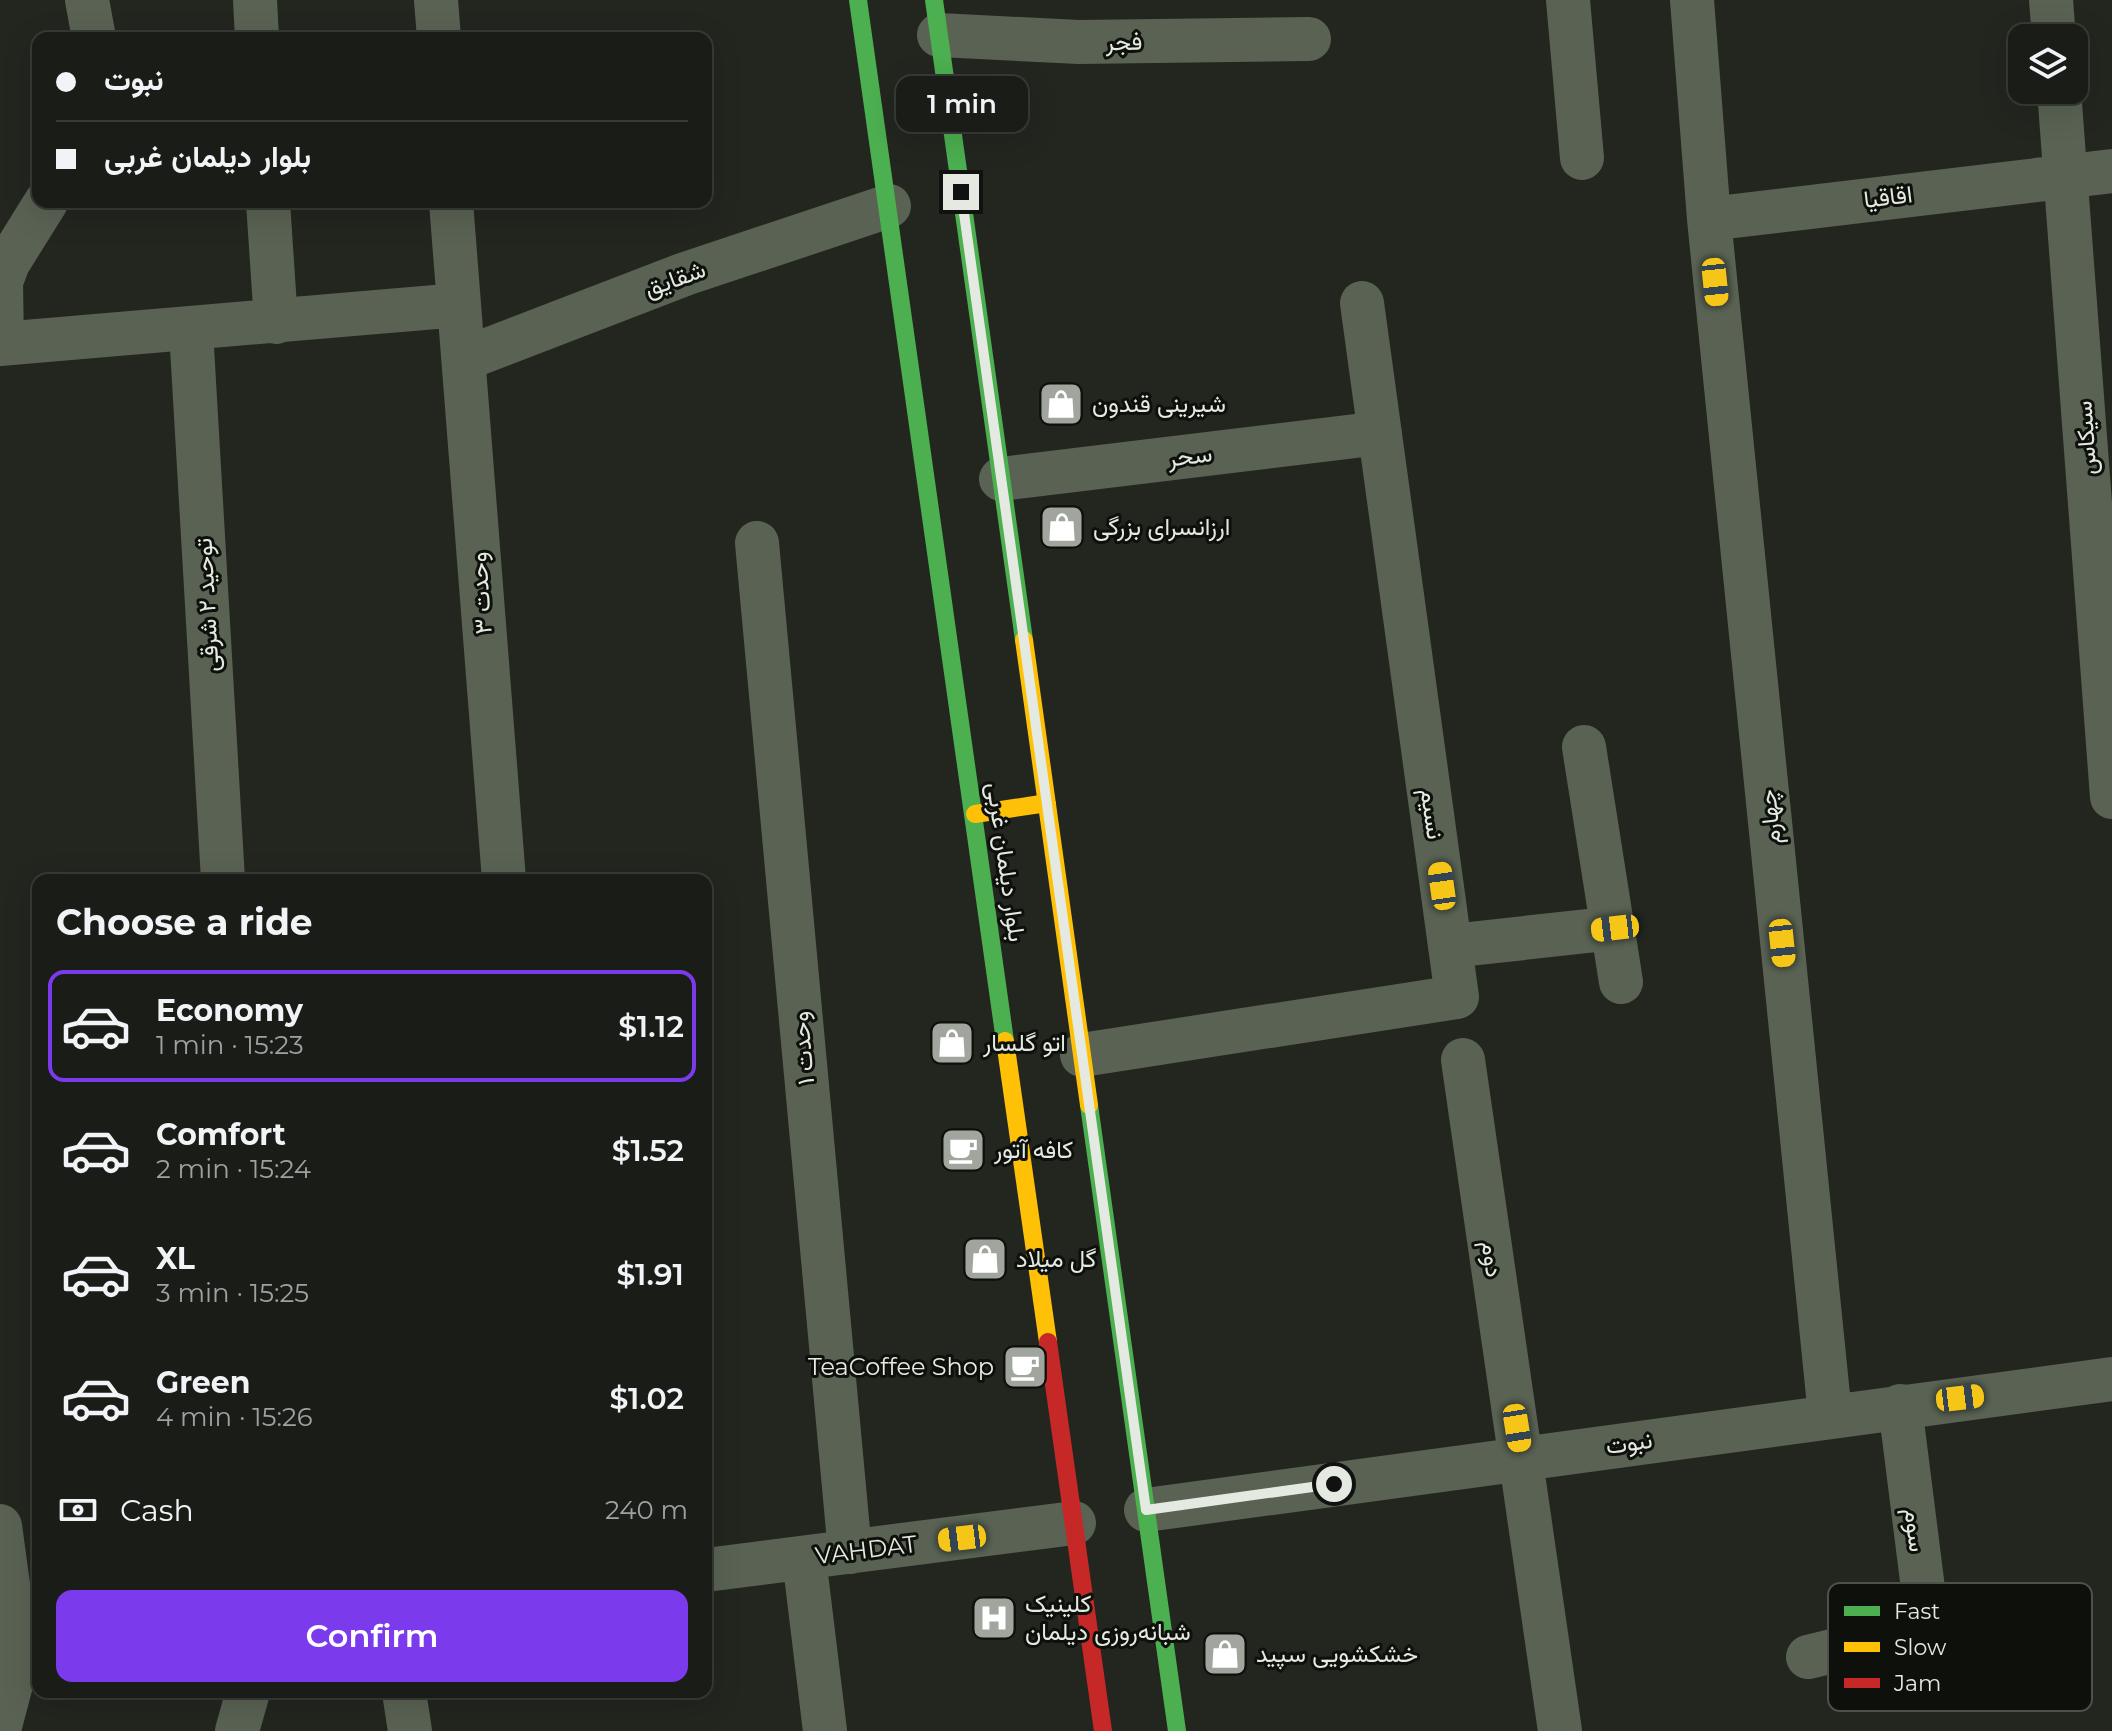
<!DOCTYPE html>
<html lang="en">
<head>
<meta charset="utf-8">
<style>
  :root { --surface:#1a1c17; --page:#232520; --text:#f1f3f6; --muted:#9fa1a1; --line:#383a36; --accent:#7c3aed }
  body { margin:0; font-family:Montserrat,Vazirmatn,sans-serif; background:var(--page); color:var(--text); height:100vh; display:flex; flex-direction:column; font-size:30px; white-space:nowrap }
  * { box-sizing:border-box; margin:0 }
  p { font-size:26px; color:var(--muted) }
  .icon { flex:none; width:44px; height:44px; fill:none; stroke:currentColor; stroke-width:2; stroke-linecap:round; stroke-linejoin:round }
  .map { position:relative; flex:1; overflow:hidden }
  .details { position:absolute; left:32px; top:874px; width:680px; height:824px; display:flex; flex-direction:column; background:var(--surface); border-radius:16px; box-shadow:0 8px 32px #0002,0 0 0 2px var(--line) }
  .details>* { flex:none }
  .hud { position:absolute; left:32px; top:32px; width:680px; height:176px; border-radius:16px; box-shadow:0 8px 32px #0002,0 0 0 2px var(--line); display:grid; align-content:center; height:176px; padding:0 24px; background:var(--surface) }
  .buttons { position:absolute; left:2008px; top:24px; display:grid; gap:16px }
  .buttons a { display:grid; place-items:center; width:80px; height:80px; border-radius:16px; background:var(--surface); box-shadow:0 8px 32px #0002,0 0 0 2px var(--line); font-size:40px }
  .end { position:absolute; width:36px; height:36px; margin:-18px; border:10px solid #e4e9e1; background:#111; box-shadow:0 0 0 4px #111 }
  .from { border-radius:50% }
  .bubble { position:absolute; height:56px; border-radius:16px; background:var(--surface); box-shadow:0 8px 32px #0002,0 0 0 2px var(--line); font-size:26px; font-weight:600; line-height:56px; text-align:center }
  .car { position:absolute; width:24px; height:48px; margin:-24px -12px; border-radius:10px; box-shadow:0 0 6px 2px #0007; background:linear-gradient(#f5c518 24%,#345 0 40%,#f5c518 0 76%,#345 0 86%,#f5c518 0) }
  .hud b { display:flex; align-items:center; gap:28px; height:76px; font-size:30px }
  .hud b+b { border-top:2px solid var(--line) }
  .hud i { width:20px; height:20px; background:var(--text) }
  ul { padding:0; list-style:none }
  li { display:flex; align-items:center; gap:24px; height:112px; margin:0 16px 12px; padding:0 8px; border:4px solid transparent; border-radius:16px }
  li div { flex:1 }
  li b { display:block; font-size:30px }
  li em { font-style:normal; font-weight:600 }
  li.active { border-color:var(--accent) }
  li>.icon { width:72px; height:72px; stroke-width:1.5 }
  h2 { padding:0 24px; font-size:36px; line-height:96px }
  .pay { display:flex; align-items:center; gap:20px; height:88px; padding:0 24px; font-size:30px }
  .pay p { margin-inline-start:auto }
  .cta { display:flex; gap:16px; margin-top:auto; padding:16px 24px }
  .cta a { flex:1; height:92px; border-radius:16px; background:var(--accent); color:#fff; font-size:32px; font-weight:600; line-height:92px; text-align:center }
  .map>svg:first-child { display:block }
</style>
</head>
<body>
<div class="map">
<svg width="2112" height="1731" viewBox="0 0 2112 1731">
  <rect width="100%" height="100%" fill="#22261f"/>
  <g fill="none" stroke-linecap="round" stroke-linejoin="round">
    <path stroke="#596253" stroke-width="44" d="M87,0L94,38
      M255,0L257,38
      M436,0L439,38
      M1568,0L1582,158
      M1692,0L1709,219L1830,1415
      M2051,0L2054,38
      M939,35L1079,42L1309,39
      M2059,90L2112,797
      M268,202L276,322
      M451,202L504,880
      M1709,219L2112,171
      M191,330L223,880
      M0,344L459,305
      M2,344L1,282L8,263L46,202
      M464,359L685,274L889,206
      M1001,479L1380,433
      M757,543L850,1552
      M1584,747L1621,982
      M1451,946L1615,928
      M1082,1055L1457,997L1362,303
      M1463,1060L1560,1731
      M1146,1510L2112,1379
      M0,1526L18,1658L0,1726
      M804,1558L825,1731
      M706,1570L1074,1523
      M1808,1657L1928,1628L1900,1406
      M404,1692L410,1731
      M237,1731L248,1692"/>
    <path stroke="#4caf50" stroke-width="18" d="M858,0L1005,1041
      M934,0L1024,640
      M1089,1105L1177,1731"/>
    <path stroke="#ffc107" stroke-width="18" d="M1024,640L1089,1105
      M975,814L1047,803
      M1005,1041L1048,1342"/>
    <path stroke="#c62828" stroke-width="18" d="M1048,1342L1103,1731"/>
  </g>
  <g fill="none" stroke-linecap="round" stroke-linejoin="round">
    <path stroke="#e4e9e1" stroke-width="10" d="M961,192L1146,1510L1334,1484"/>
  </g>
  <defs>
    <g id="shop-square" transform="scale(2.3)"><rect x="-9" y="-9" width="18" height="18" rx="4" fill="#a0a59d" stroke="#0d100b"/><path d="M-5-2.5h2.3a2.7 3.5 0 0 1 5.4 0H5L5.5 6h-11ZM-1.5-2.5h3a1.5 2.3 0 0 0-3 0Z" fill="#fff"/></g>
    <g id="cafe-square" transform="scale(2.3)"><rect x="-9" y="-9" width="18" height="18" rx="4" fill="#a0a59d" stroke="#0d100b"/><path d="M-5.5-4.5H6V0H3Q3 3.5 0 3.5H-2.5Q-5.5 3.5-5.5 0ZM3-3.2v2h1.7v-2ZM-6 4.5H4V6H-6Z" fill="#fff"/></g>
    <g id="hospital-square" transform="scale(2.3)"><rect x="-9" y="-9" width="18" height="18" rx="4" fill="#a0a59d" stroke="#0d100b"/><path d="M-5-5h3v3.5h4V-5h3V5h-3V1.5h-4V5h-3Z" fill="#fff"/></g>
  </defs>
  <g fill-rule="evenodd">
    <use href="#shop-square" x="1061" y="404"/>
    <use href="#shop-square" x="1062" y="527"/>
    <use href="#shop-square" x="952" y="1043"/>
    <use href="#cafe-square" x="963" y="1150"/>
    <use href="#shop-square" x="985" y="1259"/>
    <use href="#cafe-square" x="1025" y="1367"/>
    <use href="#hospital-square" x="994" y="1618"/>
    <use href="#shop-square" x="1225" y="1654"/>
  </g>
  <g text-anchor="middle" stroke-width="6" stroke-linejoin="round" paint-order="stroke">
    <g font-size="24" fill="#e4e9e1" stroke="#0d100b">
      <text transform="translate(1124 42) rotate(-1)" y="8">فجر</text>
      <text transform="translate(1888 197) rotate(-7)" y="8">اقاقیا</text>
      <text transform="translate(675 279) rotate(-20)" y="8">شقایق</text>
      <text transform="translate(2086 438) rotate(-94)" y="8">سیکاس</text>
      <text transform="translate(1190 456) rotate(-7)" y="8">سحر</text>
      <text transform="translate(481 593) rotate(-94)" y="8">وحدت ۳</text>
      <text transform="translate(207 605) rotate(-93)" y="8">توحید ۲ شرقی</text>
      <text transform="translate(1432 814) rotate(82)" y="8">نسیم</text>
      <text transform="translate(1770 817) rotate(-96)" y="8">چهارم</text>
      <text transform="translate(1006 862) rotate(82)" y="8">بلوار دیلمان غربی</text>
      <text transform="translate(803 1048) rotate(-95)" y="8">وحدت ۱</text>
      <text transform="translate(1492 1259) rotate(82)" y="8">دوم</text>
      <text transform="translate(1629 1443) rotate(-8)" y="8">نبوت</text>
      <text transform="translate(1915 1530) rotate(83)" y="8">سوم</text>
      <text transform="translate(866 1550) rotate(-7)" y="8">VAHDAT</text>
    </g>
    <g font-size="24" fill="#e4e9e1" stroke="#0d100b" text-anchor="start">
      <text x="1092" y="412">شیرینی قندون</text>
      <text x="1093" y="535">ارزانسرای بزرگی</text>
      <text x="983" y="1051">اتو گلسار</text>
      <text x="994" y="1158">کافه آتور</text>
      <text x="1016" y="1267">گل میلاد</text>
      <text x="994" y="1375" text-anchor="end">TeaCoffee Shop</text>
      <text x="1025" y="1612">کلینیک<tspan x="1025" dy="28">شبانه‌روزی دیلمان</tspan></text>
      <text x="1256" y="1662">خشکشویی سپید</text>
    </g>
  </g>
  <rect x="1828" y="1583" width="264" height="128" rx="12" fill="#0d100b" stroke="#4e514b" stroke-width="2"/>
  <rect x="1844" y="1606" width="36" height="10" fill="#4caf50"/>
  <rect x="1844" y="1642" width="36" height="10" fill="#ffc107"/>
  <rect x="1844" y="1678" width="36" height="10" fill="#c62828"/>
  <g font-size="22" fill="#e4e9e1">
    <text x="1894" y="1619">Fast</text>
    <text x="1894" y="1655">Slow</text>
    <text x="1894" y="1691">Jam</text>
  </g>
</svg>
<div class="buttons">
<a><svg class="icon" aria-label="layers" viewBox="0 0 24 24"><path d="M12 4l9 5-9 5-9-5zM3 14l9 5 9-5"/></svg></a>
</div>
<i class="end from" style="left:1334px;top:1484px"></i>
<i class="end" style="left:961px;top:192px"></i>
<div class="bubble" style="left:896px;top:76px;width:132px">1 min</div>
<i class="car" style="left:1715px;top:282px;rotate:174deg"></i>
<i class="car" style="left:1442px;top:886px;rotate:352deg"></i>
<i class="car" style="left:1615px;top:928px;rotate:263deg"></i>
<i class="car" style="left:1782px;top:943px;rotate:174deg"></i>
<i class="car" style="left:1960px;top:1398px;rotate:83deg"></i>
<i class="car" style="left:1517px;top:1428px;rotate:171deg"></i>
<i class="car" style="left:962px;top:1538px;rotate:263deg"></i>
<div class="hud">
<b><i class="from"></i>نبوت</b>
<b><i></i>بلوار دیلمان غربی</b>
</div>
<section class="details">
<h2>Choose a ride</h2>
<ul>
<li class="active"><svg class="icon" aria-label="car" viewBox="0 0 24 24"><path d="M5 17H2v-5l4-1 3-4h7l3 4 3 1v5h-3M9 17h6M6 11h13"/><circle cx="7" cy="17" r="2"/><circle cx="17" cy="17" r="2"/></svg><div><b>Economy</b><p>1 min · 15:23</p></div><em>$1.12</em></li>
<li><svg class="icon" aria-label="car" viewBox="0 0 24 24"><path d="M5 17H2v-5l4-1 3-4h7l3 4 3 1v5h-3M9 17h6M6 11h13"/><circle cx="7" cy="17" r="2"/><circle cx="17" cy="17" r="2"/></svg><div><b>Comfort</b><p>2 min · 15:24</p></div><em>$1.52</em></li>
<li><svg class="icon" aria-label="car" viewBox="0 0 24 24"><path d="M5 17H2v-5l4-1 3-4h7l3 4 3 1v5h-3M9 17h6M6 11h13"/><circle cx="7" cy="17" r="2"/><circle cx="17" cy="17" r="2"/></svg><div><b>XL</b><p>3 min · 15:25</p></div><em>$1.91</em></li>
<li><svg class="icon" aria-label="car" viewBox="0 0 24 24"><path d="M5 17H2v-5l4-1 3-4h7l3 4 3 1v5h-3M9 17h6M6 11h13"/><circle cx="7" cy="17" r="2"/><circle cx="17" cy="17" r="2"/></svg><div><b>Green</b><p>4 min · 15:26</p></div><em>$1.02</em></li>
</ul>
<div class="pay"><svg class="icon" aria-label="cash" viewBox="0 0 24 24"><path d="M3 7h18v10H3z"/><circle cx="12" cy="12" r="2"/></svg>Cash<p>240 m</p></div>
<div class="cta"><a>Confirm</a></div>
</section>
</div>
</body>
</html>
